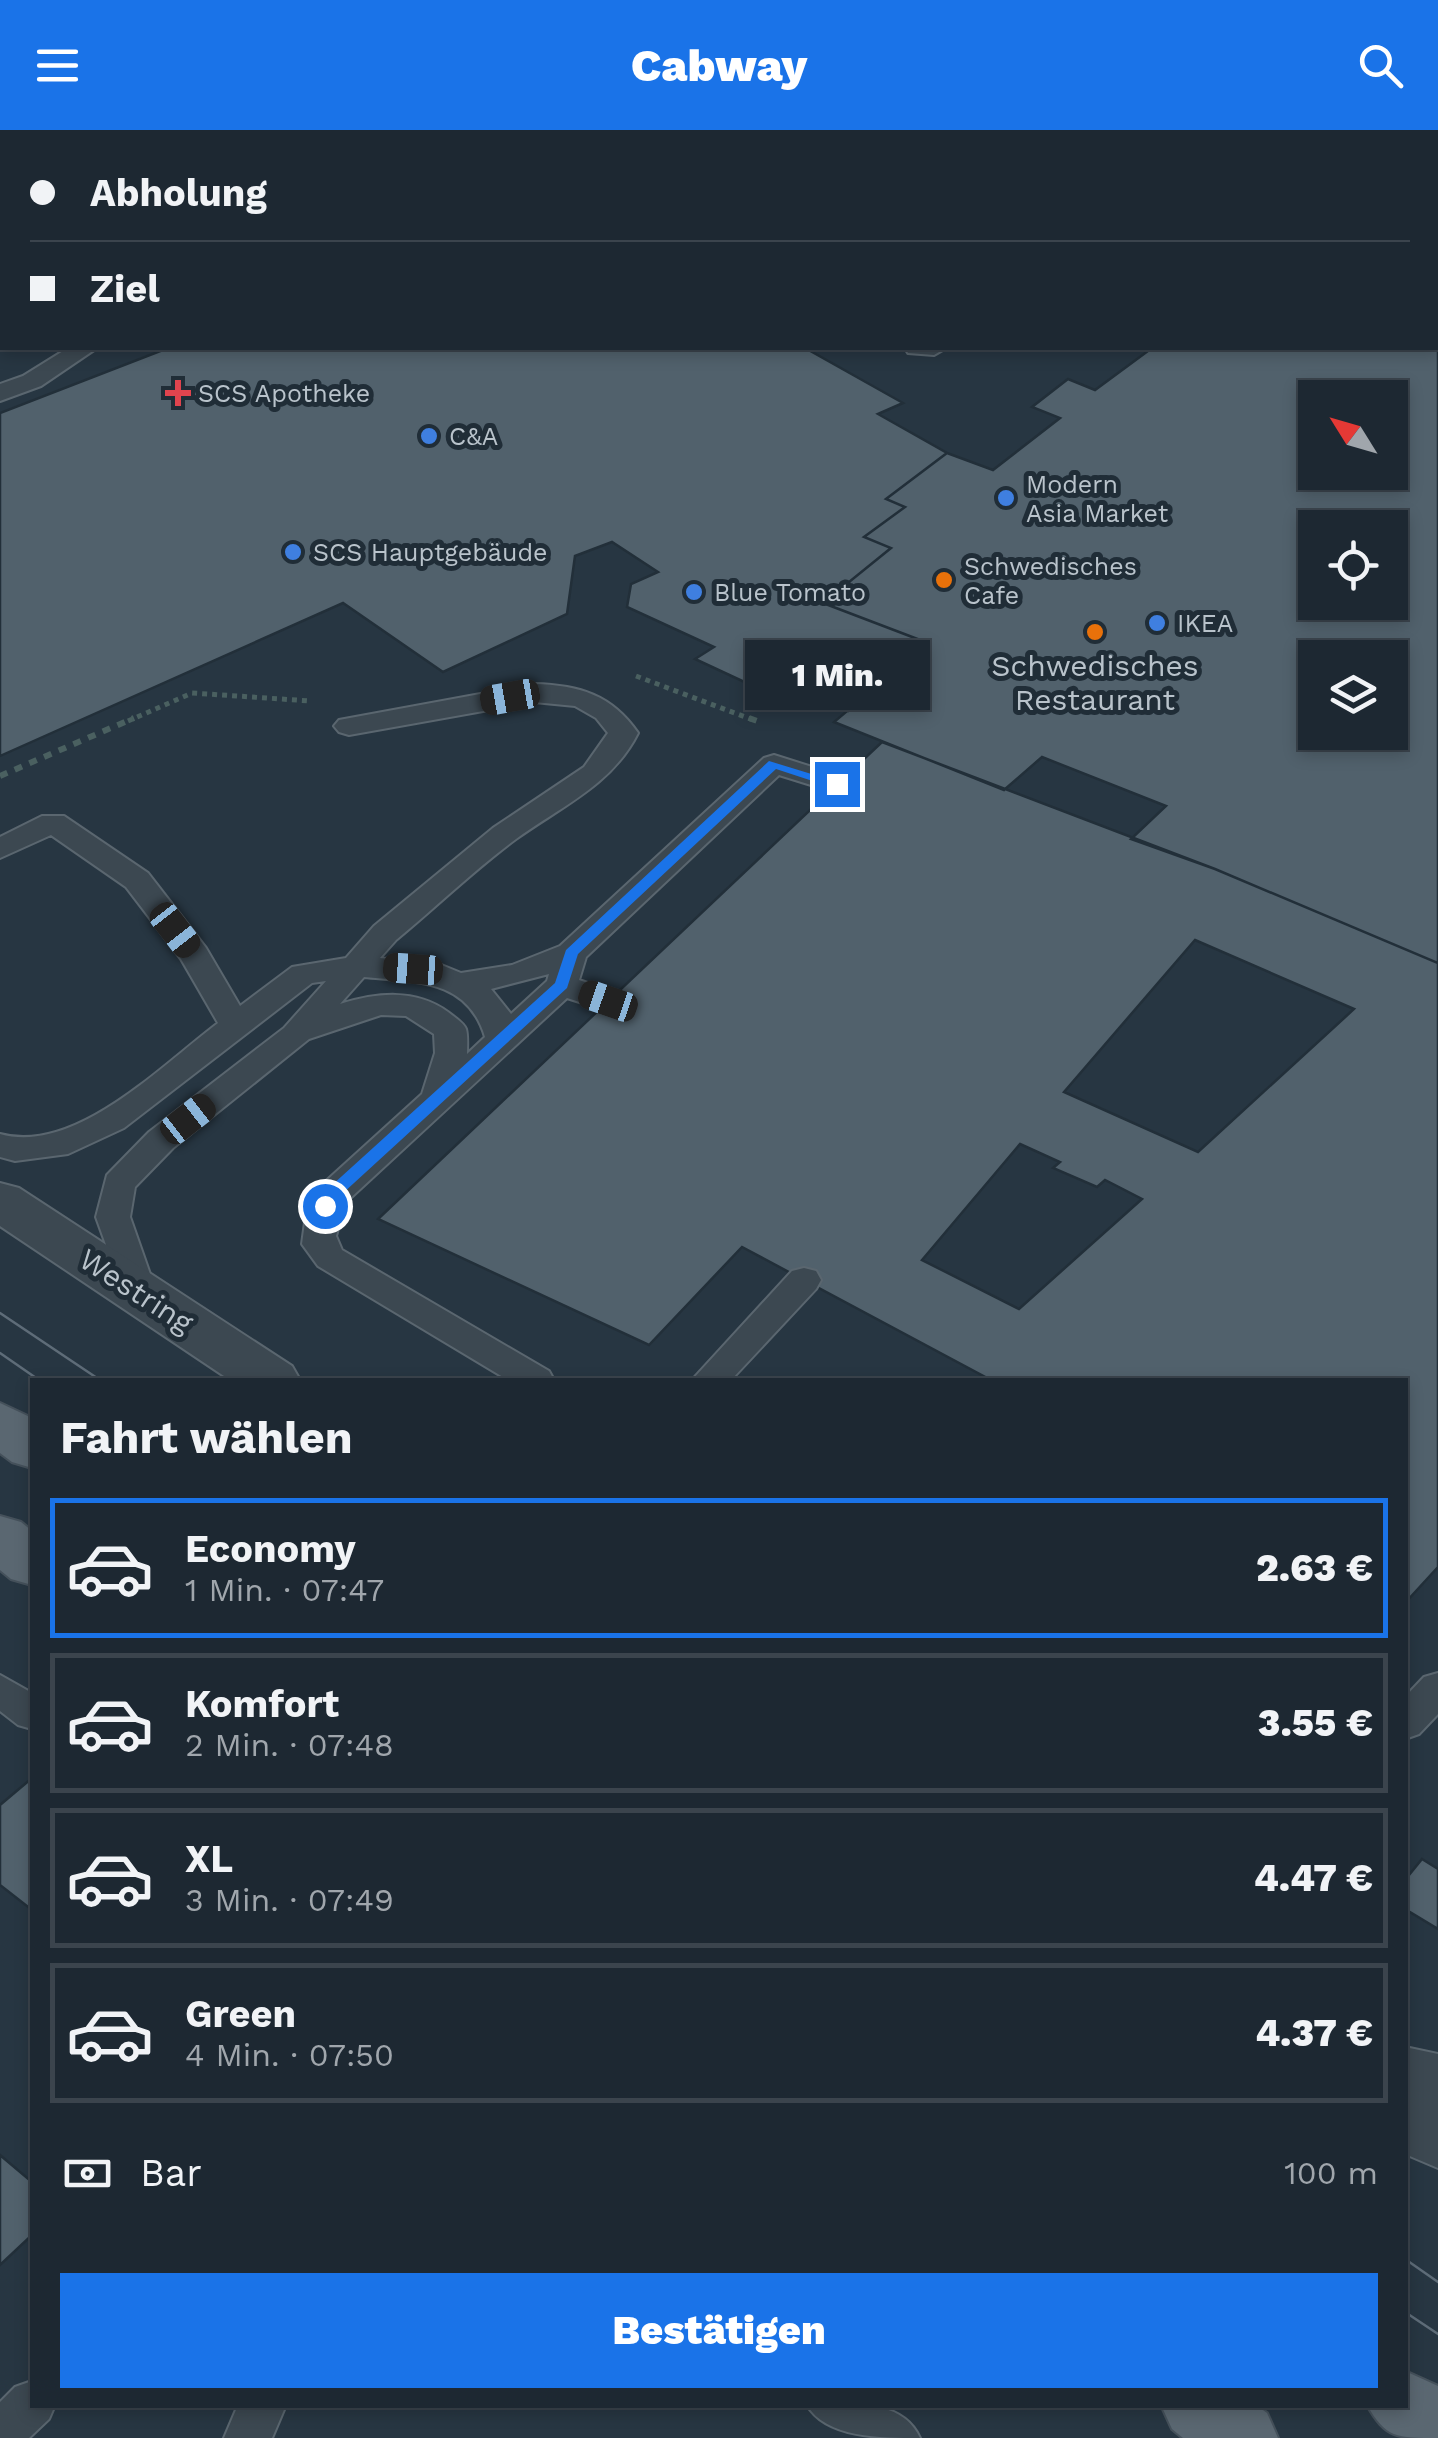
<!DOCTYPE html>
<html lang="de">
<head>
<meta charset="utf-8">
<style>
  :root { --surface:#1d2832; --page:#2a343e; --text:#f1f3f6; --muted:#a0a6ac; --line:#3b444d; --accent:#1a73e8 }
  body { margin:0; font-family:"Work Sans",sans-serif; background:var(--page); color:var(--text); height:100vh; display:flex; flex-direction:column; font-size:38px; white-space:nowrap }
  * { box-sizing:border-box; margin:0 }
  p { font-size:32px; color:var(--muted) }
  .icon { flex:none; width:55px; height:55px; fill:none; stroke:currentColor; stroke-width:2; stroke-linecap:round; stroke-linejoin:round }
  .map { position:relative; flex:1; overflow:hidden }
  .panel { position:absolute; left:30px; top:1248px; width:1378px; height:1030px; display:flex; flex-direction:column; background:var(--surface); border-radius:0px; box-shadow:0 5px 15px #0003,0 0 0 2px var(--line) }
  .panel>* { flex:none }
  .guide { position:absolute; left:0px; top:0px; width:1440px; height:220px; box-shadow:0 5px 15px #0003,0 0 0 2px var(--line); display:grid; align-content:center; height:220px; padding:0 30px; background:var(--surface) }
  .needle { width:65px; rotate:307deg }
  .tools { position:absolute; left:1298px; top:250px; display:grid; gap:20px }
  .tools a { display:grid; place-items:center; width:110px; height:110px; border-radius:0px; background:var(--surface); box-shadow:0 5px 15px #0003,0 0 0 2px var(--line); font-size:50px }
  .end { position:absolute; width:45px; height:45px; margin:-22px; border:12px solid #1a73e8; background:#fff; box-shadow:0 0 0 5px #fff }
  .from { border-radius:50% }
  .bubble { position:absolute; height:70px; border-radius:0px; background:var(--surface); box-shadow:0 5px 15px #0003,0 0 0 2px var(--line); font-size:32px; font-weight:800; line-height:70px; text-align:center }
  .car { position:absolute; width:30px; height:60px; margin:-30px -15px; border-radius:12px; box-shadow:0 0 8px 2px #0007; background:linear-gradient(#222 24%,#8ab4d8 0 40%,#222 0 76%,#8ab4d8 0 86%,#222 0) }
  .guide b { display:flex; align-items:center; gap:35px; height:95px; font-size:38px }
  .guide b+b { border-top:2px solid var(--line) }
  .guide i { width:25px; height:25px; background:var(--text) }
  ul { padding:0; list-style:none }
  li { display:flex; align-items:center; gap:30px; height:140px; margin:0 20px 15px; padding:0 10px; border:5px solid var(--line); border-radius:0px }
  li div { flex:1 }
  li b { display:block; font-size:38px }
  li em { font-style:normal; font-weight:800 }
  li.selected { border-color:var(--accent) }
  li>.icon { width:90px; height:90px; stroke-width:1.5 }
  h2 { padding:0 30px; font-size:45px; line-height:120px }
  .pay { display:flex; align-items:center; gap:25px; height:110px; padding:0 30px; font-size:38px }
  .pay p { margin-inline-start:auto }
  .cta { display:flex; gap:20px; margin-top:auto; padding:20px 30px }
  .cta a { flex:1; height:115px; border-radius:0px; background:var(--accent); color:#fff; font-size:40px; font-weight:800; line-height:115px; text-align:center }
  header { display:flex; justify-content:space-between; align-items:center; height:130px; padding:0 30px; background:var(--accent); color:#fff; font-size:45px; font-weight:800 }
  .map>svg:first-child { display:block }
</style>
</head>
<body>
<header><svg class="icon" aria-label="menu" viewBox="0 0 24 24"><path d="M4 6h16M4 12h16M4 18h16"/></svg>Cabway<svg class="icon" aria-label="search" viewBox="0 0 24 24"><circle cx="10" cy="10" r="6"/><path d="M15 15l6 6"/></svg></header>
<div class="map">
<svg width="1438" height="2308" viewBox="0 0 1438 2308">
  <rect width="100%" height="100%" fill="#273642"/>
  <path fill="#51616c" stroke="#222f39" stroke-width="2.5" fill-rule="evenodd" d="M2,0H620L614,2Z
    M1438,129V833L1215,739L1131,709L1166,676L1042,627L1004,660L834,592L928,513L823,473L891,418L864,407L905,377L886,369L947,323L993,340L1060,288L1032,277L1068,249L1095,260L1152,218H1438ZM1315,268H1390V342H1315ZM1315,398H1390V472H1315ZM1315,528H1390V602H1315Z
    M168,218H805L903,273L878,284L947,323L886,369L905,377L864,407L891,418L823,473L928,513L848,581L769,545L753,556L695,529L714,517L627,477L631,454L658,442L612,412L575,426L567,484L443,542L343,473L0,626V283Z
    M882,612L1215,739L1438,833V1437L1405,1473V1250H991L742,1117L649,1215L378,1089ZM1195,810L1354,879L1198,1022L1064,962ZM1020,1014L1060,1032L1053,1038L1097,1057L1105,1050L1142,1069L1019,1179L922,1130Z
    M32,1648V1780L0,1755V1675Z
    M1422,1729L1438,1739V1799L1405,1779V1750Z
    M0,2025L32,2052V2105L0,2135Z"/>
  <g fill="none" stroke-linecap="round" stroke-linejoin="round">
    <g stroke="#5a666f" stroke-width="4">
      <path id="lane" d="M773,0H806L807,2H774Z
        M1077,0H1101L1102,2H1078Z
        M1164,0H1191L1192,2H1165Z
        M0,54L2,55V69L0,68Z
        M68,218H97L41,256L0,271V254L23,246Z
        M905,218H946L934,225L908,223Z
        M534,554C579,555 612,565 638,603C612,655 560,677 516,709C474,740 436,777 396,810L380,828L439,834L461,843L512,835L560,816L764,628L774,625L847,648L852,654L847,660L837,663L779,645L586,827L579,850L619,864L624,871L619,878L608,881L567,868L345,1073L336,1106L342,1120L549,1241L554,1250H508L318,1136L302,1114L306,1085L325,1052L422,964L435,923L434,904L406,886L381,885L309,909L173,1018L135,1057L130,1087L157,1164L151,1173L139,1176L127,1173L96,1087L107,1045L149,1002L284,898L326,851L312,853L124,998L68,1024L15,1031L0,1027V1004C75,1025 161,936 218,893L181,829L126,757L51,705L0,728V707L42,686H64L148,743L206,818L240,876L292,837L346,828L374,796L493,698L584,637L608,603L596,588L575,576L534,572L349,605L339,602L334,596L339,590ZM549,844L547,851L511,884L491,859ZM364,847C416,852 468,849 485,907L467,924C467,916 468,906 466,899C463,892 454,887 448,882C415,858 376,863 340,874Z
        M804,1138L816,1141L821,1150L816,1159L731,1250H692L792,1141Z
        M1438,1543V1584L1419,1604L1405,1609V1567L1424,1547Z
        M0,1545L32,1563V1599L18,1595L0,1581Z
        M32,2251V2275H55L49,2289L29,2308H0V2272L15,2257Z
        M238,2275H286L272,2308H224Z
        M807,2275C846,2275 901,2266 920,2308C881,2308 826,2308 807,2275Z"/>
    </g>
    <g stroke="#5a666f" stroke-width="4">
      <path id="street" d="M1219,0H1261L1263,2H1221Z
        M0,1053L19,1058L292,1236L300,1250H230L0,1096Z
        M1405,1917L1438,1924V2038L1405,2024Z"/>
    </g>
    <g stroke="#45515b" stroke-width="4">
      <path id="primary" d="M0,1273L32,1288V1338L12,1332L0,1323Z
        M0,1386L21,1392L32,1401V1455L11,1449L0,1440Z
        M1405,2241L1438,2256V2308C1396,2308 1386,2308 1367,2275H1405Z
        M1161,2275H1256L1267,2283L1278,2308H1183L1172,2299Z"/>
    </g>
    <g stroke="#46535c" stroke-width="4">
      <path id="highway" d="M1377,0H1419L1421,2H1379Z"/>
    </g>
    <path stroke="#4a6060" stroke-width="5" stroke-dasharray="5 5" stroke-linecap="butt" d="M636,546L756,591
      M128,591L192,563L311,571"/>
    <path stroke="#4a6060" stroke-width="6" stroke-dasharray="8 8" stroke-linecap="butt" d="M749,588L760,592
      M0,646L134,588"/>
    <use href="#lane" fill="#3c4851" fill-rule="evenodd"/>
    <use href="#street" fill="#3c4851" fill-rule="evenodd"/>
    <use href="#primary" fill="#5a6771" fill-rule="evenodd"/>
    <use href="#highway" fill="#776759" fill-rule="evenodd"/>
    <path stroke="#5e6c78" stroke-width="2.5" d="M0,1183L100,1250
      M0,1223L39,1250
      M1405,2129L1438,2152
      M1405,2182L1438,2204"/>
  </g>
  <path fill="#1a73e8" d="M769,631L844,654L837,659L776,639L578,824L567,858L342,1064L330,1080H319L317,1076L331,1056L555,853L566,820Z"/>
  <path fill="#e0444e" stroke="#202d37" stroke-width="4" d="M173 248h10v10h10v10h-10v10h-10v-10h-10v-10h10z"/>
  <g fill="#3f7fe0" stroke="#202d37" stroke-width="4">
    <circle cx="429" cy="306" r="10"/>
    <circle cx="1006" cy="368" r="10"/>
    <circle cx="293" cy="422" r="10"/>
    <circle cx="694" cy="462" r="10"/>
    <circle cx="1157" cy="493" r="10"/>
  </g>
  <g fill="#e8710a" stroke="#202d37" stroke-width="4">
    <circle cx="944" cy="450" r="10"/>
    <circle cx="1095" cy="502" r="10"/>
  </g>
  <g text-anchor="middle" stroke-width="10" stroke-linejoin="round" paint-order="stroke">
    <g font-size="25" fill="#b9c3cb" stroke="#202d37" text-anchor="start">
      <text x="198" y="272">SCS Apotheke</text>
      <text x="449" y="315">C&amp;A</text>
      <text x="1026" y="363">Modern<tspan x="1026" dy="29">Asia Market</tspan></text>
      <text x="313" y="431">SCS Hauptgebäude</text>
      <text x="964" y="445">Schwedisches<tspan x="964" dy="29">Cafe</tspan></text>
      <text x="714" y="471">Blue Tomato</text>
      <text x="1177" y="502">IKEA</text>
    </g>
    <g font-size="30" fill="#b9c3cb" stroke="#202d37">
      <text x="1095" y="546">Schwedisches<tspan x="1095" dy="34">Restaurant</tspan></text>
    </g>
    <g font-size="30" fill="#b9c3cb" stroke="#202d37">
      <text transform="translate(136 1161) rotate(33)" y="10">Westring</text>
    </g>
  </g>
</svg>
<div class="tools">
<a><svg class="needle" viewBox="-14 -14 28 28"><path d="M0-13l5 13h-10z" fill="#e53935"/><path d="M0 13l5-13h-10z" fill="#a0a6ac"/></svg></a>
<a><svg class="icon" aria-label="locate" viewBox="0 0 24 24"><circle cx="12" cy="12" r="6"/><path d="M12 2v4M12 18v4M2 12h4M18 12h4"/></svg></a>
<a><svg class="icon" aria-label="layers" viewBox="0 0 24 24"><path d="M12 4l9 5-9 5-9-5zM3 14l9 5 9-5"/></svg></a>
</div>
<i class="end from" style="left:325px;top:1076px"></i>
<i class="end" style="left:837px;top:654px"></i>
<div class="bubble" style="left:745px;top:510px;width:185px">1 Min.</div>
<i class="car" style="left:510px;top:567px;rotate:260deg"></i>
<i class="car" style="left:175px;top:800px;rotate:142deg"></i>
<i class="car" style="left:413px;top:839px;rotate:274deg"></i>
<i class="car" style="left:608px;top:871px;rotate:289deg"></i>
<i class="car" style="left:188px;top:989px;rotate:52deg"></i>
<div class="guide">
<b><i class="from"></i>Abholung</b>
<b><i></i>Ziel</b>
</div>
<section class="panel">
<h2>Fahrt wählen</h2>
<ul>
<li class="selected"><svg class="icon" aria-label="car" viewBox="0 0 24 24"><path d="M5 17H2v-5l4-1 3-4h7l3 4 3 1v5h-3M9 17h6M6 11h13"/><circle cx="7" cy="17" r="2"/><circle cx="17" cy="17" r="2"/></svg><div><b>Economy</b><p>1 Min. · 07:47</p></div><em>2.63 €</em></li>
<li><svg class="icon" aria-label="car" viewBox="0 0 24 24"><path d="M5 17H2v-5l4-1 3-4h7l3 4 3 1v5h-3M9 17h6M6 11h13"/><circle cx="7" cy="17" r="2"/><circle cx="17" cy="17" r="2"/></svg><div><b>Komfort</b><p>2 Min. · 07:48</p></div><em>3.55 €</em></li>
<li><svg class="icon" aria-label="car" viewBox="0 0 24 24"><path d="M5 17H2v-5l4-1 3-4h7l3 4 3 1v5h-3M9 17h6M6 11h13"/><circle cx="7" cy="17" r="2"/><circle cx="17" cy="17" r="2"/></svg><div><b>XL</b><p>3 Min. · 07:49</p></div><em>4.47 €</em></li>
<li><svg class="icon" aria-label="car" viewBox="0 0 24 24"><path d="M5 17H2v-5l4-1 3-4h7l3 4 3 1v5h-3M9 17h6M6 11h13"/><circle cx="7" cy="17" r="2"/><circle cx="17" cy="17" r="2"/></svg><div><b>Green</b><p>4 Min. · 07:50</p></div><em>4.37 €</em></li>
</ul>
<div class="pay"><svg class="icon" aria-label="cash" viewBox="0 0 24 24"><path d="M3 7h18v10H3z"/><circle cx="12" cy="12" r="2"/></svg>Bar<p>100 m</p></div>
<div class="cta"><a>Bestätigen</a></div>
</section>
</div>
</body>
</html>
